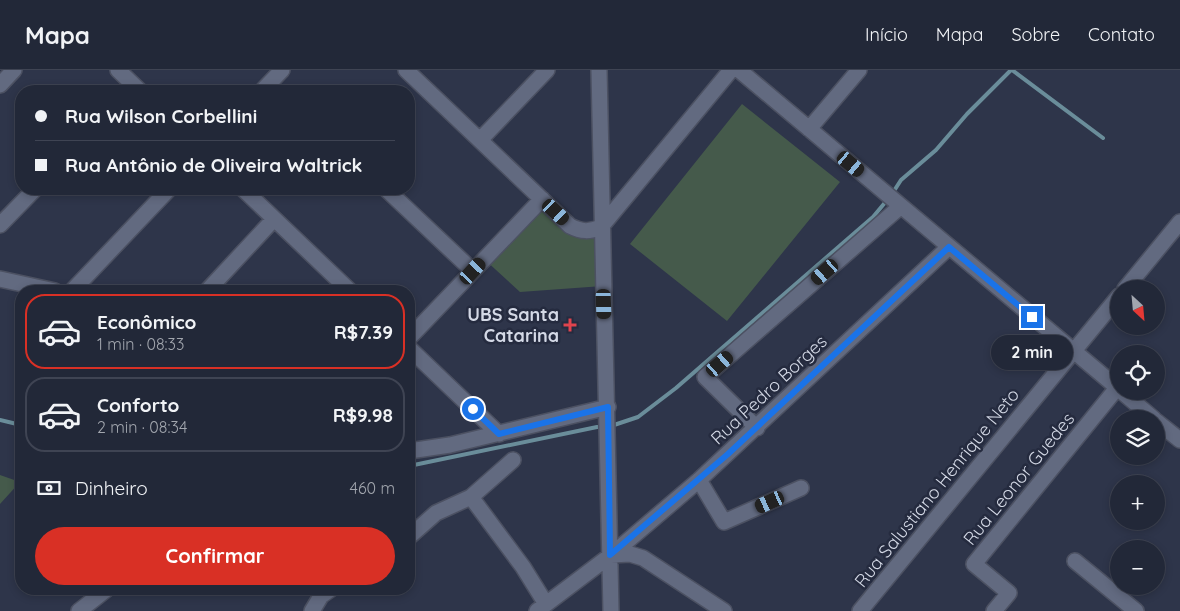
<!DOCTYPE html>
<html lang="pt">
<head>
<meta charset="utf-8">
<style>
  :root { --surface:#222838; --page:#2e3443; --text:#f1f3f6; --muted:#a2a6ae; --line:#3f4453; --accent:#d93025 }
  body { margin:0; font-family:Quicksand,sans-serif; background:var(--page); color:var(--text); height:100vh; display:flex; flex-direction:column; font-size:19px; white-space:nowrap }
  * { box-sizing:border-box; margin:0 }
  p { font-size:16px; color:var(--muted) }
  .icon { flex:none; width:28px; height:28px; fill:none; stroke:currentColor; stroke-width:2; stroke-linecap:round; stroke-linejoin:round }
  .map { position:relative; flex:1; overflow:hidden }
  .sheet { position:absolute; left:15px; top:215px; width:400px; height:310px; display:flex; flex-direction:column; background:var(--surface); border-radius:20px; box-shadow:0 2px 8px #0003,0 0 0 1px var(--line) }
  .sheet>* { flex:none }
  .hud { position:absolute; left:15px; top:15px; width:400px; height:110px; border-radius:20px; box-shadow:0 2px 8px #0003,0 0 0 1px var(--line); display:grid; align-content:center; height:110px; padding:0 20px; background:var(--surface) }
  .needle { width:32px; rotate:154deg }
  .tools { position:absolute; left:1110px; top:210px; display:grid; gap:10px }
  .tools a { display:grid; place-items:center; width:55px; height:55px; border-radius:50%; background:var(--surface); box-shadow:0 2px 8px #0003,0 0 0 1px var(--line); font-size:25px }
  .end { position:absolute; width:22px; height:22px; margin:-11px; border:6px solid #1a73e8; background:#fff; box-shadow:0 0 0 2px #fff }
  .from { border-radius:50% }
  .bubble { position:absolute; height:35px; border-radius:18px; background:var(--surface); box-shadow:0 2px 8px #0003,0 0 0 1px var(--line); font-size:16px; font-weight:700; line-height:35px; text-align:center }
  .car { position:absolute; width:15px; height:30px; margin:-15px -8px; border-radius:6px; box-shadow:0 0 4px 1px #0007; background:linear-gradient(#222 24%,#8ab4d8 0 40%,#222 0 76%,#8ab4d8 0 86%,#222 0) }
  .hud b { display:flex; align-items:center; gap:18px; height:48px; font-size:19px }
  .hud b+b { border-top:1px solid var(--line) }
  .hud i { width:12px; height:12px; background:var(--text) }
  ul { padding:9px 0 0; list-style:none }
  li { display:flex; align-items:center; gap:15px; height:75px; margin:0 10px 8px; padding:0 10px; border:2px solid var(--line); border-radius:20px }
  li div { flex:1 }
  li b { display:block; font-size:19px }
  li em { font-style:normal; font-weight:700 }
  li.current { border-color:var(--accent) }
  li>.icon { width:45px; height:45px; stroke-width:1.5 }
  .pay { display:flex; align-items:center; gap:12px; height:55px; padding:0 20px; font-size:19px }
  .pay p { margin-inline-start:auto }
  .cta { display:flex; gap:10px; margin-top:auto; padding:10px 20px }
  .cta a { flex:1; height:58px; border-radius:30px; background:var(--accent); color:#fff; font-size:20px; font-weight:700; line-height:58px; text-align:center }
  header { display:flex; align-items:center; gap:30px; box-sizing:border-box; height:70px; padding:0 25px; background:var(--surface); border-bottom:1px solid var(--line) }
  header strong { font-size:24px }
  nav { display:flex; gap:28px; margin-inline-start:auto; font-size:18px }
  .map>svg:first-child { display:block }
</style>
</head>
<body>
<header>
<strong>Mapa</strong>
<nav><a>Início</a><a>Mapa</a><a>Sobre</a><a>Contato</a></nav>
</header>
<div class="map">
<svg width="1180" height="541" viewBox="0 0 1180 541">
  <rect width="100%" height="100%" fill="#2e354a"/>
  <path fill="#455a4b" d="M742,34L840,112L727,251L630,174Z
    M542,129L570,156L601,157L603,216L520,222L484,189Z
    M0,405L20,412L0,434Z"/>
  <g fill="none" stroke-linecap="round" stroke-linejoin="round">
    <path stroke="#6a8d9a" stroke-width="4" d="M1012,0L1103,68
      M892,124L901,110L936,80L967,44L1011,0
      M0,350L21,355
      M611,356L638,347L676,318L873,147L888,129
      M409,396L597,357H604"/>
    <g stroke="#4c5162" stroke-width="18">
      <path id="minor" d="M118,0L140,21
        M406,0L570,156C582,162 589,162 601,157L731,0
        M599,0L611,541
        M739,0L1119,319
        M0,15L14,0
        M262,21L282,0
        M809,59L859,0
        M480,70L547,0
        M243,119L350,221
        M386,119L473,201
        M0,155L35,119
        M0,209L55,221
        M1125,219L1180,152
        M72,221L169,119
        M207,221L274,149
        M409,268L542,129
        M409,278L499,364
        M1121,321L1154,349
        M1156,351L1180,370
        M757,358L705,307L901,136
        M409,381L450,375L608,337
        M699,410L724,452L801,418
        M471,427L523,497L546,534
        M409,467L436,443L471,427L513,390
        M611,485L630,484L643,488L724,541
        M1075,491L1136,541
        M79,541L107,519
        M312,541L321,526L331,519
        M537,541L611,485L699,410L949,177
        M860,541L1119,226
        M994,541L1009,523L974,494L1117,318"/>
    </g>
    <use href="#minor" stroke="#626a80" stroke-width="15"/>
  </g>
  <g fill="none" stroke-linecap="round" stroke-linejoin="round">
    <path stroke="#1a73e8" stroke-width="6" d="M473,339L499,364L608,337L610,485L728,384L949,177L1032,247"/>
  </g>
  <path fill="#e0444e" stroke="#252b3f" stroke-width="2" d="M567.5 247.5h5v5h5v5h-5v5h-5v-5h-5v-5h5z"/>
  <g text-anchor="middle" stroke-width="5" stroke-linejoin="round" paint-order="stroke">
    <g font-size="18" font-weight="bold" fill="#d4d9e6" stroke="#252b3f" text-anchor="end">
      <text x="559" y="251">UBS Santa<tspan x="559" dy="21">Catarina</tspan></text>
    </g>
    <g font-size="18" fill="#d4d9e6" stroke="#252b3f">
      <text transform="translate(769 320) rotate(-43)" y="6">Rua Pedro Borges</text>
      <text transform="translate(1019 409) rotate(-51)" y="6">Rua Leonor Guedes</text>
      <text transform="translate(937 418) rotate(-51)" y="6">Rua Salustiano Henrique Neto</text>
    </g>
  </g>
</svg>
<div class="tools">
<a><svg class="needle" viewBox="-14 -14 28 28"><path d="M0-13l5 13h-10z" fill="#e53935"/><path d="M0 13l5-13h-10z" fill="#a2a6ae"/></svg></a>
<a><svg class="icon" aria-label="locate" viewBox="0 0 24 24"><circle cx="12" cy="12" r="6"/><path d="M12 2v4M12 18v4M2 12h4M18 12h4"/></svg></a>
<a><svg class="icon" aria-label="layers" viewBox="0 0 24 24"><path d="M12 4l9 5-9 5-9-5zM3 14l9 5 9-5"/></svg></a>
<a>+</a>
<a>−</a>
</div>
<i class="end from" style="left:473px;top:339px"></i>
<i class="end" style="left:1032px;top:247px"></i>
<div class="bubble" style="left:991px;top:265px;width:82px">2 min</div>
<i class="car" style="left:851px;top:94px;rotate:130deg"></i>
<i class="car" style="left:556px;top:142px;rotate:133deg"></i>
<i class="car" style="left:473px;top:201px;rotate:43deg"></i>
<i class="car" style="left:825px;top:202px;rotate:229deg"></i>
<i class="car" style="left:604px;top:234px;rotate:178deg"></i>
<i class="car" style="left:720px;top:294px;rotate:49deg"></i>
<i class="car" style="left:770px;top:432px;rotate:246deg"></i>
<div class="hud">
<b><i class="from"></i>Rua Wilson Corbellini</b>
<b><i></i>Rua Antônio de Oliveira Waltrick</b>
</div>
<section class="sheet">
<ul>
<li class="current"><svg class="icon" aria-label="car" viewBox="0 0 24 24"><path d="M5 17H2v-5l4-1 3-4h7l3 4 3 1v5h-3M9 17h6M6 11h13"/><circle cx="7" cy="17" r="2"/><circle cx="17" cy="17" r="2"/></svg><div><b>Econômico</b><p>1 min · 08:33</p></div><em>R$7.39</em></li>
<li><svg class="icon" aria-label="car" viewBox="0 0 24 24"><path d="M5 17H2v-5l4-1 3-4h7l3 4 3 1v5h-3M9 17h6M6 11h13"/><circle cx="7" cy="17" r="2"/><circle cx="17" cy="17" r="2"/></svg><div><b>Conforto</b><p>2 min · 08:34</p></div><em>R$9.98</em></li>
</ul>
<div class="pay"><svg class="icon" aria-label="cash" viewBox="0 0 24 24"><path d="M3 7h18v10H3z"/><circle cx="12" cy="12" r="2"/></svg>Dinheiro<p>460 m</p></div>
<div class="cta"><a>Confirmar</a></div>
</section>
</div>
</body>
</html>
